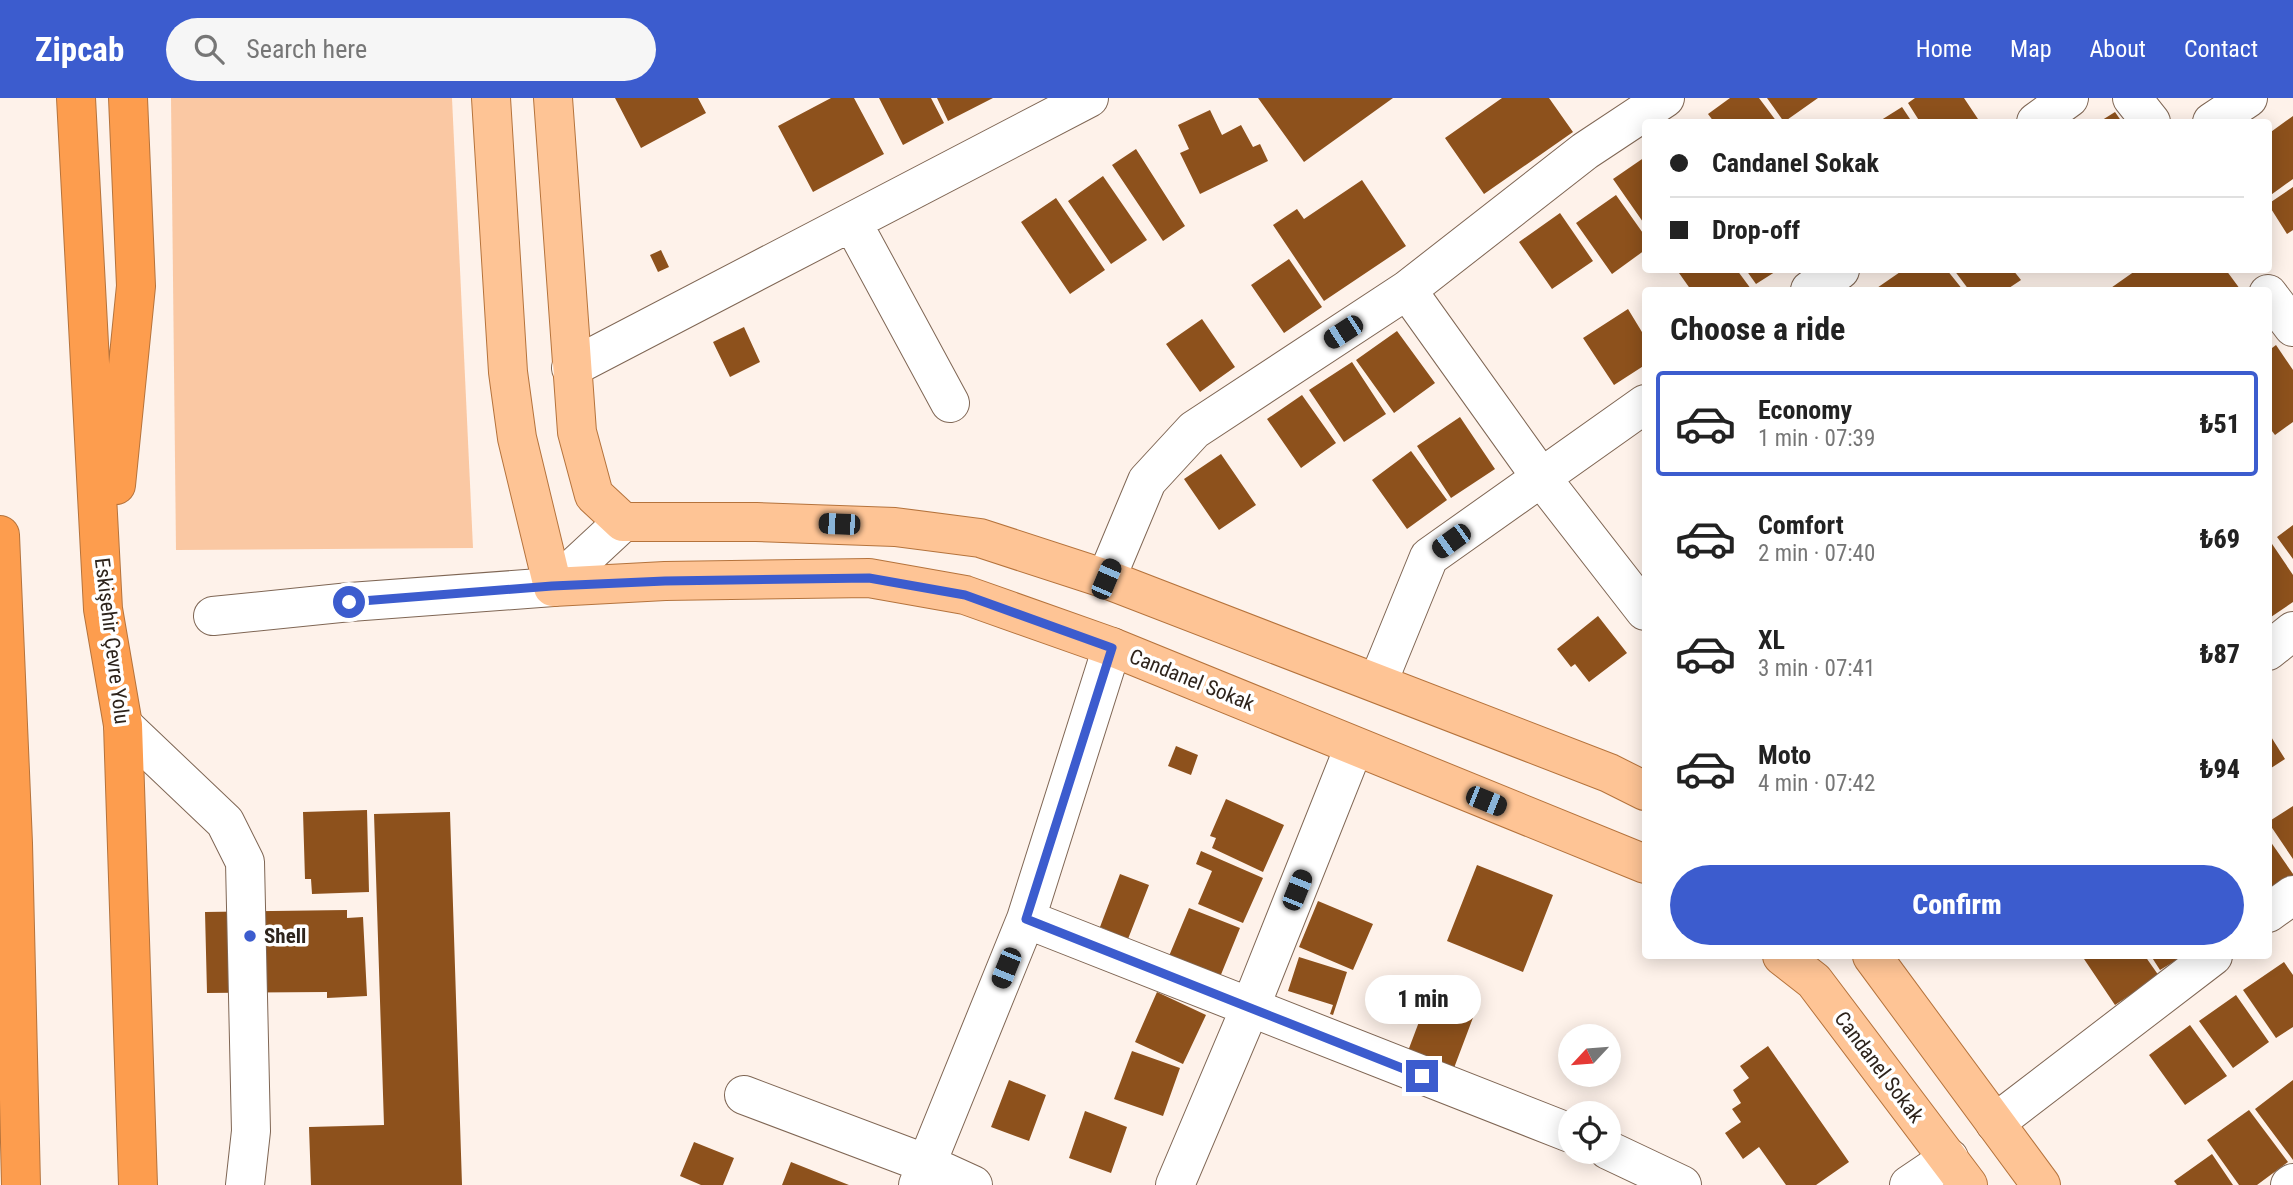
<!DOCTYPE html>
<html lang="en">
<head>
<meta charset="utf-8">
<style>
  :root { --surface:#fff; --page:#f6f6f6; --text:#222; --muted:#767676; --line:#e0e0e0; --accent:#3c5cce }
  body { margin:0; font-family:"Roboto Condensed",sans-serif; background:var(--page); color:var(--text); height:100vh; display:flex; flex-direction:column; font-size:26px; white-space:nowrap }
  * { box-sizing:border-box; margin:0 }
  p { font-size:23px; color:var(--muted) }
  .icon { flex:none; width:38px; height:38px; fill:none; stroke:currentColor; stroke-width:2; stroke-linecap:round; stroke-linejoin:round }
  .map { position:relative; flex:1; overflow:hidden }
  .panel { position:absolute; left:1642px; top:189px; width:630px; height:672px; display:flex; flex-direction:column; background:var(--surface); border-radius:7px; box-shadow:0 4px 18px #0003 }
  .panel>* { flex:none }
  .hud { position:absolute; left:1642px; top:21px; width:630px; height:154px; border-radius:7px; box-shadow:0 4px 18px #0003; display:grid; align-content:center; height:154px; padding:0 28px; background:var(--surface) }
  .needle { width:46px; rotate:244deg }
  .buttons { position:absolute; left:1558px; top:926px; display:grid; gap:14px }
  .buttons a { display:grid; place-items:center; width:63px; height:63px; border-radius:50%; background:var(--surface); box-shadow:0 4px 18px #0003; font-size:35px }
  .end { position:absolute; width:32px; height:32px; margin:-16px; border:9px solid #3c5cce; background:#fff; box-shadow:0 0 0 4px #fff }
  .from { border-radius:50% }
  .bubble { position:absolute; height:49px; border-radius:24px; background:var(--surface); box-shadow:0 4px 18px #0003; font-size:23px; font-weight:800; line-height:49px; text-align:center }
  .car { position:absolute; width:21px; height:42px; margin:-21px -10px; border-radius:9px; box-shadow:0 0 5px 2px #0007; background:linear-gradient(#222 24%,#8ab4d8 0 40%,#222 0 76%,#8ab4d8 0 86%,#222 0) }
  .hud b { display:flex; align-items:center; gap:24px; height:66px; font-size:26px }
  .hud b+b { border-top:2px solid var(--line) }
  .hud i { width:18px; height:18px; background:var(--text) }
  ul { padding:0; list-style:none }
  li { display:flex; align-items:center; gap:21px; height:105px; margin:0 14px 10px; padding:0 14px; border:4px solid transparent; border-radius:7px }
  li div { flex:1 }
  li b { display:block; font-size:26px }
  li em { font-style:normal; font-weight:800 }
  li.current { border-color:var(--accent) }
  li>.icon { width:63px; height:63px; stroke-width:1.5 }
  h2 { padding:0 28px; font-size:32px; line-height:84px }
  .button { display:flex; gap:14px; margin-top:auto; padding:14px 28px }
  .button a { flex:1; height:80px; border-radius:42px; background:var(--accent); color:#fff; font-size:28px; font-weight:800; line-height:80px; text-align:center }
  header { display:flex; align-items:center; gap:42px; box-sizing:border-box; height:98px; padding:0 35px; background:var(--accent); color:#fff }
  header strong { font-size:33px }
  nav { display:flex; gap:38px; margin-inline-start:auto; font-size:24px }
  .search { width:490px; height:63px; background:var(--page); display:flex; align-items:center; gap:18px; box-sizing:border-box; padding:0 24px; border-radius:38px; color:var(--muted); font-size:26px }
  .map>svg:first-child { display:block }
</style>
</head>
<body>
<header>
<strong>Zipcab</strong>
<div class="search"><svg class="icon" aria-label="search" viewBox="0 0 24 24"><circle cx="10" cy="10" r="6"/><path d="M15 15l6 6"/></svg>Search here</div>
<nav><a>Home</a><a>Map</a><a>About</a><a>Contact</a></nav>
</header>
<div class="map">
<svg width="2293" height="1087" viewBox="0 0 2293 1087">
  <rect width="100%" height="100%" fill="#fef2ea"/>
  <path fill="#fac8a3" d="M171,0H452L473,450L176,452Z"/>
  <path fill="#8d511c" d="M615,0H698L706,15L641,50Z
    M831,0H854L884,56L813,94L778,28Z
    M879,0H931L944,25L903,47Z
    M937,0H993L948,23Z
    M1258,0H1393L1304,64Z
    M1502,0H1549L1573,34L1484,96L1445,40Z
    M1730,0H1759L1777,24H1714L1708,16Z
    M1767,0H1818L1784,24Z
    M1915,0H1964L1980,24H1920L1908,5Z
    M1902,9L1912,24H1878Z
    M1210,12L1222,37L1241,27L1253,49L1260,46L1268,63L1200,96L1180,55L1189,51L1178,27Z
    M2115,14L2122,24H2099Z
    M2293,18V81L2268,99V36Z
    M1136,51L1185,128L1163,143L1112,67Z
    M1645,59V123L1643,124L1613,81Z
    M1103,78L1147,142L1111,166L1068,103Z
    M1362,82L1406,148L1324,203L1273,127L1297,111L1304,121Z
    M2293,89V132L2287,136L2268,106Z
    M1616,97L1645,138V152L1612,176L1576,125Z
    M1056,100L1105,172L1070,196L1021,124Z
    M1560,115L1593,163L1552,191L1519,144Z
    M661,152L669,169L658,174L650,157Z
    M1289,161L1322,209L1284,235L1251,187Z
    M1684,172H1737L1751,191L1691,192L1679,175Z
    M1746,172H1778L1756,186Z
    M1903,172H1947L1963,192H1874Z
    M1954,172H2013L2021,182L2006,192H1969Z
    M2134,172H2226L2240,191L2108,192L2135,173Z
    M1628,211L1645,239V267L1614,287L1583,240Z
    M1202,221L1235,269L1200,294L1166,246Z
    M744,229L760,264L730,279L713,244Z
    M1397,233L1435,285L1394,315L1356,262Z
    M2276,247L2293,272V324L2275,337L2268,328V253Z
    M1352,264L1386,316L1344,344L1309,292Z
    M1302,297L1336,345L1301,370L1267,321Z
    M1460,319L1495,371L1451,400L1417,348Z
    M1411,353L1447,402L1407,431L1372,382Z
    M1221,356L1256,407L1219,432L1184,381Z
    M2293,427V461L2277,439Z
    M2268,440L2293,477V504L2268,521Z
    M1598,518L1627,555L1589,584L1575,566L1571,569L1557,551Z
    M2268,634L2285,661L2268,672Z
    M1176,648L1198,657L1191,677L1168,668Z
    M1226,701L1284,727L1263,774L1212,750L1216,740L1210,738Z
    M2293,708V761L2268,724Z
    M367,712L369,794L312,796L311,781H305L303,714Z
    M450,714L462,1087H311L309,1029L384,1027L374,716Z
    M2268,740L2293,776V784L2268,801Z
    M1201,753L1263,780L1243,825L1198,806L1212,773L1196,766Z
    M1477,767L1553,797L1523,874L1447,843Z
    M1120,776L1149,787L1128,841L1100,829Z
    M1318,803L1373,826L1353,872L1299,849Z
    M1189,810L1240,830L1220,879L1169,858Z
    M347,812V820L363,819L367,898L327,900V894L207,895L205,814Z
    M2082,858H2145L2159,878L2115,907Z
    M2151,858H2183L2160,872Z
    M1299,859L1347,874L1333,917L1330,916L1333,907L1288,893Z
    M2284,864L2293,877V929L2276,940L2243,892Z
    M1431,892L1477,909L1454,970L1408,953Z
    M1157,894L1206,917L1183,966L1135,944Z
    M2236,897L2269,944L2233,970L2199,923Z
    M2190,927L2227,978L2185,1007L2149,957Z
    M1768,948L1849,1064L1816,1087H1786L1759,1049L1743,1061L1725,1035L1741,1024L1732,1011L1741,1005L1733,992L1749,980L1740,968Z
    M1132,953L1180,970L1163,1018L1114,1001Z
    M1009,982L1046,997L1029,1043L991,1029Z
    M2293,982V1062L2255,1011Z
    M2249,1012L2288,1064L2257,1087H2239L2207,1042Z
    M1085,1013L1127,1029L1111,1075L1069,1060Z
    M694,1044L734,1060L723,1087H701L680,1078Z
    M2212,1056L2233,1087H2177L2174,1083Z
    M791,1064L849,1087H782Z"/>
  <g fill="none" stroke-linecap="round" stroke-linejoin="round">
    <g stroke="#7f6654" stroke-width="40">
      <path id="minor" d="M2132,0L2151,24
        M2036,24L2069,0
        M2212,24L2248,0
        M852,124L950,305
        M1407,192L1540,378L1645,513
        M1810,192L1840,172
        M2268,196L2293,229
        M571,270L1089,0
        M1106,481L1147,383L1194,332L1407,192L1585,53L1665,0
        M213,518L350,504L553,489L623,424
        M2268,553L2293,533
        M1378,584L1429,459L1645,306
        M123,627L225,724L245,764L251,1033L245,1087
        M2268,815L2293,797
        M1026,821L1112,549
        M744,997L927,1066L973,1087
        M1995,1025L2213,858
        M1608,1052L1682,1087
        M918,1087L1026,821L1570,1035
        M1175,1087L1250,910L1354,649
        M1909,1087L1949,1060
        M2290,1087L2293,1085"/>
    </g>
    <g stroke="#b5733c" stroke-width="40">
      <path id="major" d="M491,0L508,274L517,340L553,489L665,483L869,480L965,497L1112,549L1645,766
        M553,0L577,334L594,397L623,424H756L895,429L980,440L1106,481L1609,675L1645,693
        M1782,858L1814,883L1968,1087
        M1872,858L2041,1087"/>
    </g>
    <g stroke="#b5733c" stroke-width="40">
      <path id="highway" d="M76,0L103,511L123,627L138,1087
        M116,387L136,188L128,0
        M0,437L13,745L21,1087"/>
    </g>
    <use href="#minor" stroke="#fff" stroke-width="38"/>
    <use href="#major" stroke="#fec495" stroke-width="38"/>
    <use href="#highway" stroke="#fd9d4e" stroke-width="38"/>
  </g>
  <g fill="none" stroke-linecap="round" stroke-linejoin="round">
    <path stroke="#3c5cce" stroke-width="9" d="M349,504L552,488L665,483L869,480L965,497L1112,550L1026,821L1422,978"/>
  </g>
  <circle fill="#3c5cce" stroke="#fff" stroke-width="2.5" cx="250" cy="838" r="7"/>
  <g text-anchor="middle" stroke-width="7" stroke-linejoin="round" paint-order="stroke">
    <g font-size="21" fill="#2e241c" stroke="#fff">
      <text transform="translate(112 543) rotate(83)" y="7">Eskişehir Çevre Yolu</text>
      <text transform="translate(1192 582) rotate(22)" y="7">Candanel Sokak</text>
      <text transform="translate(1879 969) rotate(53)" y="7">Candanel Sokak</text>
    </g>
    <g font-size="21" font-weight="bold" fill="#2e241c" stroke="#fff" text-anchor="start">
      <text x="264" y="845">Shell</text>
    </g>
  </g>
</svg>
<div class="buttons">
<a><svg class="needle" viewBox="-14 -14 28 28"><path d="M0-13l5 13h-10z" fill="#e53935"/><path d="M0 13l5-13h-10z" fill="#767676"/></svg></a>
<a><svg class="icon" aria-label="locate" viewBox="0 0 24 24"><circle cx="12" cy="12" r="6"/><path d="M12 2v4M12 18v4M2 12h4M18 12h4"/></svg></a>
</div>
<i class="end from" style="left:349px;top:504px"></i>
<i class="end" style="left:1422px;top:978px"></i>
<div class="bubble" style="left:1365px;top:877px;width:116px">1 min</div>
<i class="car" style="left:1343px;top:234px;rotate:237deg"></i>
<i class="car" style="left:839px;top:426px;rotate:272deg"></i>
<i class="car" style="left:1451px;top:443px;rotate:234deg"></i>
<i class="car" style="left:1106px;top:481px;rotate:23deg"></i>
<i class="car" style="left:1486px;top:703px;rotate:112deg"></i>
<i class="car" style="left:1297px;top:792px;rotate:22deg"></i>
<i class="car" style="left:1006px;top:870px;rotate:202deg"></i>
<div class="hud">
<b><i class="from"></i>Candanel Sokak</b>
<b><i></i>Drop-off</b>
</div>
<section class="panel">
<h2>Choose a ride</h2>
<ul>
<li class="current"><svg class="icon" aria-label="car" viewBox="0 0 24 24"><path d="M5 17H2v-5l4-1 3-4h7l3 4 3 1v5h-3M9 17h6M6 11h13"/><circle cx="7" cy="17" r="2"/><circle cx="17" cy="17" r="2"/></svg><div><b>Economy</b><p>1 min · 07:39</p></div><em>₺51</em></li>
<li><svg class="icon" aria-label="car" viewBox="0 0 24 24"><path d="M5 17H2v-5l4-1 3-4h7l3 4 3 1v5h-3M9 17h6M6 11h13"/><circle cx="7" cy="17" r="2"/><circle cx="17" cy="17" r="2"/></svg><div><b>Comfort</b><p>2 min · 07:40</p></div><em>₺69</em></li>
<li><svg class="icon" aria-label="car" viewBox="0 0 24 24"><path d="M5 17H2v-5l4-1 3-4h7l3 4 3 1v5h-3M9 17h6M6 11h13"/><circle cx="7" cy="17" r="2"/><circle cx="17" cy="17" r="2"/></svg><div><b>XL</b><p>3 min · 07:41</p></div><em>₺87</em></li>
<li><svg class="icon" aria-label="car" viewBox="0 0 24 24"><path d="M5 17H2v-5l4-1 3-4h7l3 4 3 1v5h-3M9 17h6M6 11h13"/><circle cx="7" cy="17" r="2"/><circle cx="17" cy="17" r="2"/></svg><div><b>Moto</b><p>4 min · 07:42</p></div><em>₺94</em></li>
</ul>
<div class="button"><a>Confirm</a></div>
</section>
</div>
</body>
</html>
